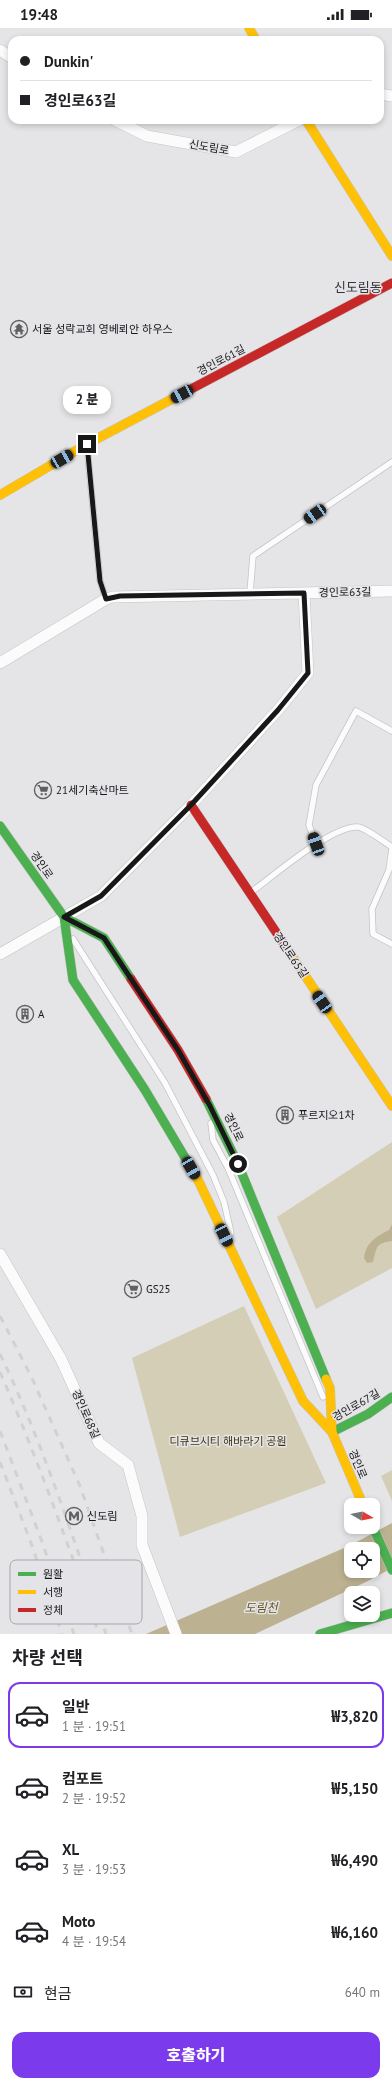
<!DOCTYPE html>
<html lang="ko">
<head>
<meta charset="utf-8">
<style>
  :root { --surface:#fff; --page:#f2f2f2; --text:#202124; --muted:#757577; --line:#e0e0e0; --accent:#7c3aed }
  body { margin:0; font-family:"PT Sans","Noto Sans KR",sans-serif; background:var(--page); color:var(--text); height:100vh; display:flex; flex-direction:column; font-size:15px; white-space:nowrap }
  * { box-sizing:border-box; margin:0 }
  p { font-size:13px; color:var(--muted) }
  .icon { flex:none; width:22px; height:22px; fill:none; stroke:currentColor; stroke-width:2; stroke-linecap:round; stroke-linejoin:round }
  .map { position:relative; height:1606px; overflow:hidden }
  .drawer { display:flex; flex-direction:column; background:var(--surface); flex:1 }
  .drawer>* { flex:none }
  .banner { position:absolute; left:8px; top:8px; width:376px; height:88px; border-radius:12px; box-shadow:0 2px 6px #0003; display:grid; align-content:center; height:88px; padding:0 12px; background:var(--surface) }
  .needle { width:26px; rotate:99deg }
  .fabs { position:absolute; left:344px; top:1470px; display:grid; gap:8px }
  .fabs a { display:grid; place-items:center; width:36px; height:36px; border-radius:8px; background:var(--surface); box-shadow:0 2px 6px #0003; font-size:20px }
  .end { position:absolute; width:18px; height:18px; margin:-9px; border:5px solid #181819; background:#fff; box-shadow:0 0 0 2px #fff }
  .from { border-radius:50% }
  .bubble { position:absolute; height:28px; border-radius:12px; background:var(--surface); box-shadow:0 2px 6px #0003; font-size:13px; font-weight:800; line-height:28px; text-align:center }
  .car { position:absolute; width:12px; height:24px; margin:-12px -6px; border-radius:5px; box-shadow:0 0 3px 1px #0007; background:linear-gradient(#222 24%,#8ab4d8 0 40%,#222 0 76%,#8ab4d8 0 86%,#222 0) }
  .banner b { display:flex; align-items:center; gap:14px; height:38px; font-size:15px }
  .banner b+b { border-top:1px solid var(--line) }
  .banner i { width:10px; height:10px; background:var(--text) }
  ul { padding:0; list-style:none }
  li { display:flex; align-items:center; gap:12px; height:66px; margin:0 8px 6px; padding:0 4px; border:2px solid transparent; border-radius:12px }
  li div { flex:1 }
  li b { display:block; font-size:15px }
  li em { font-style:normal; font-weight:800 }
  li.current { border-color:var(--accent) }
  li>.icon { width:36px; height:36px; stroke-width:1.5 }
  h2 { padding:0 12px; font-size:18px; line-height:48px }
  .pay { display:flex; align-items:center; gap:10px; height:44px; padding:0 12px; font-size:15px }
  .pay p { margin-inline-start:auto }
  .button { display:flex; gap:8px; margin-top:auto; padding:8px 12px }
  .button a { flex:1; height:46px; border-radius:12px; background:var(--accent); color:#fff; font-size:16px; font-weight:800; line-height:46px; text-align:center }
  .status { display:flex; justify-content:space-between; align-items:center; height:28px; padding:0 20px; background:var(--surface); direction:ltr }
  .status svg { height:11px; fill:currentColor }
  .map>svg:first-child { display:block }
</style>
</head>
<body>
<div class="status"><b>19:48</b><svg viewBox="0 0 49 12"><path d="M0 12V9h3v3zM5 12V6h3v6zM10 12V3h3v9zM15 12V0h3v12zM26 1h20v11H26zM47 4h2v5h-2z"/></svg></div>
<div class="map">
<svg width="392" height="1606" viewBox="0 0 392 1606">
  <rect width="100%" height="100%" fill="#e5e5e7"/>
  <path fill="#d5ceb6" d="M392,1114V1240L316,1281L277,1189Z
    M244,1278L326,1455L180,1509L132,1330Z
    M392,1442V1473L381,1448Z"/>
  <path fill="#bcb291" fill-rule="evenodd" d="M392,1196V1213C375,1215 377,1220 373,1234L367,1235L364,1230C366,1214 376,1209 389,1202Z
    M392,1495V1540L366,1554L255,1606H146L351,1517ZM351,1521H373V1543H351Z"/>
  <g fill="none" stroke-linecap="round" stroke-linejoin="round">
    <g stroke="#c4c3c5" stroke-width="7">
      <path id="lane" d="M87,418L100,553L106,571
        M250,565L253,528L392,434
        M316,816L309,797L316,757L356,683L392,703
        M392,821L389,842L372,881L373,906L392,916
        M250,865C272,849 332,797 358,799C366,800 384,814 392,819
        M73,911L165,1055L213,1147L224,1174L231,1205
        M211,1095L213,1112L228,1140L323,1369"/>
    </g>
    <g stroke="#c4c3c5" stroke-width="12">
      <path id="street" d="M0,22L12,30
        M380,66L392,68
        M115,92L147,108L236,124L299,92
        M0,635L106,571L113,569L392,563
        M0,926L101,868L191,777L278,682L308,645L304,565
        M0,1226L61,1331L99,1415L128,1437L142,1488V1517L176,1606"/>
    </g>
    <g stroke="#c4c3c5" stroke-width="10">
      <path id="fast" d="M0,798L64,889L104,910L131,951
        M64,889L73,952L145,1062L190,1138
        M206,1071L238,1136L326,1351
        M332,1404L368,1386L392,1369
        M373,1499L392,1542
        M320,1606L392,1585"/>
    </g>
    <g stroke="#c4c3c5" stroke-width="10">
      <path id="slow" d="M249,0L256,12
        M306,92L392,228
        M0,467L87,416L193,360
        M284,916L392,1078
        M190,1138L199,1154L303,1373L332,1404
        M326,1351L330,1360L332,1404L363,1477"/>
    </g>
    <g stroke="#c4c3c5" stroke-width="10">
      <path id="jam" d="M193,360L392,255
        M191,777L284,916
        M131,951L178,1022L206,1071"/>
    </g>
    <use href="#lane" stroke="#fbfbfb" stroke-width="5.5"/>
    <use href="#street" stroke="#fbfbfb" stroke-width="11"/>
    <use href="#fast" stroke="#4caf50" stroke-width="9"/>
    <use href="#slow" stroke="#ffc107" stroke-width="9"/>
    <use href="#jam" stroke="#c62828" stroke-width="9"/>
    <path stroke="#d1d1d2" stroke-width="3" stroke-dasharray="7 7" stroke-linecap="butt" d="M0,1288L31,1348L80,1458L132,1606
      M0,1326C43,1415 74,1513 106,1606
      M0,1344C37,1430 69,1518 99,1606
      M0,1403L41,1511L74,1606
      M0,1434L31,1515L62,1606"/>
  </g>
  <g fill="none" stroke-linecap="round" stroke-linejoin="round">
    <path stroke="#181819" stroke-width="5" d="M87,416L100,553L106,571L120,568L304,565L308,645L278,682L191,777L101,868L64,889L104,910L178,1022L210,1078L238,1136"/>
  </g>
  <defs>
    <g id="temple-ring" transform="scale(0.9)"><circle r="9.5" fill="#e4e4e8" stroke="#606061" stroke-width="1.5"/><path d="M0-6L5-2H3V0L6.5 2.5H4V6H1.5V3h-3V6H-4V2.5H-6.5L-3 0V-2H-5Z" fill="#606061"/></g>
    <g id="supermarket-ring" transform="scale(0.9)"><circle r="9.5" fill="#e4e4e8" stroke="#606061" stroke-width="1.5"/><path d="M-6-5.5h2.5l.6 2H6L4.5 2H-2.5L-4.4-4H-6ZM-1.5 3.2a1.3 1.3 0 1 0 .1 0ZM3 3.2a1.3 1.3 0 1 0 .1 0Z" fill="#606061"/></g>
    <g id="building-ring" transform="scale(0.9)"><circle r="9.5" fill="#e4e4e8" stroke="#606061" stroke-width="1.5"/><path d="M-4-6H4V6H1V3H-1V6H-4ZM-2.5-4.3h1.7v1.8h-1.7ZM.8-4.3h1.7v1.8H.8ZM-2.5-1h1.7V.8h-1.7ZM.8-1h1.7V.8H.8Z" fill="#606061"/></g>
    <g id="metro-ring" transform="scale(0.9)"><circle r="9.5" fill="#e4e4e8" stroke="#606061" stroke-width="1.5"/><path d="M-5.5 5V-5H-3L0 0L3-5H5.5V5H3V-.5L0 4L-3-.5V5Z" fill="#606061"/></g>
  </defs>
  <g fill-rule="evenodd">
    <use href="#temple-ring" x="19" y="301"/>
    <use href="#supermarket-ring" x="43" y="762"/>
    <use href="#building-ring" x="25" y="986"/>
    <use href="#building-ring" x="285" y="1087"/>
    <use href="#supermarket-ring" x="133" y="1261"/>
    <use href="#metro-ring" x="74" y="1488"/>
  </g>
  <g text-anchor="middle" stroke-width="3" stroke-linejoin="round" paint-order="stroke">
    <g font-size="11" fill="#181819" stroke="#e4e4e8">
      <text transform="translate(209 119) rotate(10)" y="4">신도림로</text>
      <text transform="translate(221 332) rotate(-28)" y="4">경인로61길</text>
      <text transform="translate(345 564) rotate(-1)" y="4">경인로63길</text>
      <text transform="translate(42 837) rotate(55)" y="4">경인로</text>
      <text transform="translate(291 927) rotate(56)" y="4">경인로65길</text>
      <text transform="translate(234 1099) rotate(64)" y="4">경인로</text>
      <text transform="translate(356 1377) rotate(-30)" y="4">경인로67길</text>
      <text transform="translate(86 1386) rotate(66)" y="4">경인로68길</text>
      <text transform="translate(358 1436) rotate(67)" y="4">경인로</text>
    </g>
    <g font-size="11" fill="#181819" stroke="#e4e4e8" text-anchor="start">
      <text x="32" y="305">서울 성락교회 영베뢰안 하우스</text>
      <text x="56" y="766">21세기축산마트</text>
      <text x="38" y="990">A</text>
      <text x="298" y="1091">푸르지오1차</text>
      <text x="146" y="1265">GS25</text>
      <text x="87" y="1492">신도림</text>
    </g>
    <g font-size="11" fill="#40350c" stroke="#e4e4e8">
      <text x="228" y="1417">디큐브시티 해바라기 공원</text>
    </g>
    <g font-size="12" font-style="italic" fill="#66561c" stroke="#e4e4e8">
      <text x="261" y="1584">도림천</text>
    </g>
    <g font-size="13" fill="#363538" stroke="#e4e4e8">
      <text x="358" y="264">신도림동</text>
    </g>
  </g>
  <rect x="10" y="1532" width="132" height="64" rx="6" fill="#e4e4e8" stroke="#a7a7aa" stroke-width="1"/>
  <rect x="18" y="1544" width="18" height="4" fill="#4caf50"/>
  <rect x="18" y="1562" width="18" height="4" fill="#ffc107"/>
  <rect x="18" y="1580" width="18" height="4" fill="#c62828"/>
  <g font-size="11" fill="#181819">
    <text x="43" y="1550">원활</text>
    <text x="43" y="1568">서행</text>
    <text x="43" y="1586">정체</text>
  </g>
</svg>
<div class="fabs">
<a><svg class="needle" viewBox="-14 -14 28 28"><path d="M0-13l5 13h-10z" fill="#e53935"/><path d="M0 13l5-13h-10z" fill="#757577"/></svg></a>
<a><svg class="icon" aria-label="locate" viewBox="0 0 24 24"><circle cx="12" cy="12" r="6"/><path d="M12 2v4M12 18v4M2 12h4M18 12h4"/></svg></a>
<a><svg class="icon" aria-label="layers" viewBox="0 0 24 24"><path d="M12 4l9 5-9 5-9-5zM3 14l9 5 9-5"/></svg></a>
</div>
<i class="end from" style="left:238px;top:1136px"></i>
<i class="end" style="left:87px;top:416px"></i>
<div class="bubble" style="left:63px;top:358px;width:48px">2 분</div>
<i class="car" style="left:182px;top:366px;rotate:242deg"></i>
<i class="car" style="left:62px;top:431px;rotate:60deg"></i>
<i class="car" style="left:315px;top:486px;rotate:236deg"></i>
<i class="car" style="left:316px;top:816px;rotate:340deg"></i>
<i class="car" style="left:322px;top:974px;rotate:326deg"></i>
<i class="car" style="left:191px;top:1140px;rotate:150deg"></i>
<i class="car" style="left:224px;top:1207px;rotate:154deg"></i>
<div class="banner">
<b><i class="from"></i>Dunkin'</b>
<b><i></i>경인로63길</b>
</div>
</div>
<section class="drawer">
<h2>차량 선택</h2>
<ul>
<li class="current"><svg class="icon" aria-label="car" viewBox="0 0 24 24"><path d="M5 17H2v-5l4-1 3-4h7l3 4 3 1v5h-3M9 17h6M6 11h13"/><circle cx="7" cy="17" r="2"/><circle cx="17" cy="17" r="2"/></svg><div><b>일반</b><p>1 분 · 19:51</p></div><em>₩3,820</em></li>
<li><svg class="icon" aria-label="car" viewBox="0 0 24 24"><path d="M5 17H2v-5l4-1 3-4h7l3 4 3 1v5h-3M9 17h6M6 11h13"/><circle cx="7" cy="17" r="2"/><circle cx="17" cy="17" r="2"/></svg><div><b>컴포트</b><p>2 분 · 19:52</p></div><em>₩5,150</em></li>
<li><svg class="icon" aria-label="car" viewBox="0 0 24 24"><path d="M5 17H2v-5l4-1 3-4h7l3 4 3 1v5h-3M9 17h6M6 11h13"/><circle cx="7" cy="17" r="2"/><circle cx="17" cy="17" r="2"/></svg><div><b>XL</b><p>3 분 · 19:53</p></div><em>₩6,490</em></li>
<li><svg class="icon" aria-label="car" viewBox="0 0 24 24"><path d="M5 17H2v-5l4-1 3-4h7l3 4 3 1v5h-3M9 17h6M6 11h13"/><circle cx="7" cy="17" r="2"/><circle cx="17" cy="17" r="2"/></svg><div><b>Moto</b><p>4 분 · 19:54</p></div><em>₩6,160</em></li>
</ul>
<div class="pay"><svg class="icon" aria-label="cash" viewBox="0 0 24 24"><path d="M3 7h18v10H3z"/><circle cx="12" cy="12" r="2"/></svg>현금<p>640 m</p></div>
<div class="button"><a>호출하기</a></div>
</section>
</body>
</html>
